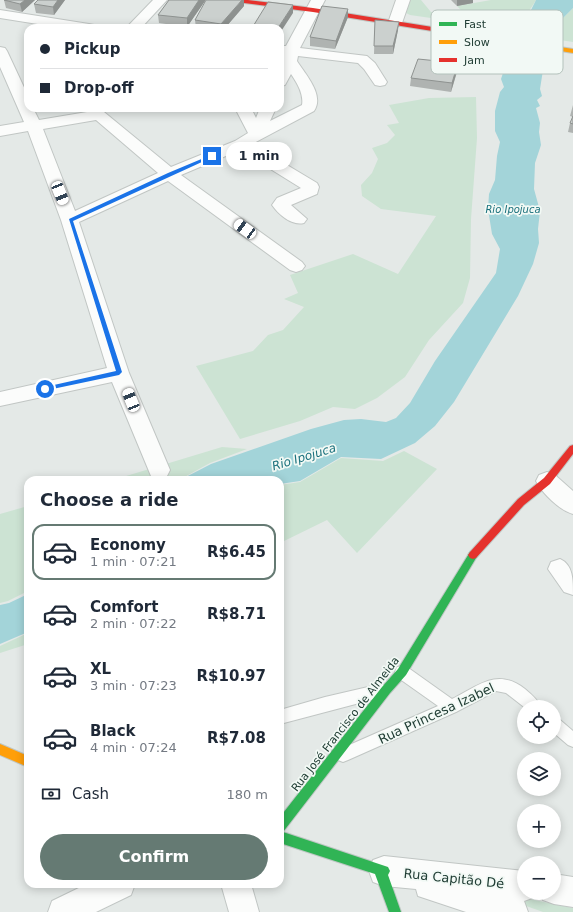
<!DOCTYPE html>
<html lang="en">
<head>
<meta charset="utf-8">
<style>
  :root { --surface:#fff; --page:#f6f6f7; --text:#1f2937; --muted:#747a83; --line:#e0e1e3; --accent:#657a73 }
  body { margin:0; font-family:"DejaVu Sans",sans-serif; background:var(--page); color:var(--text); height:100vh; display:flex; flex-direction:column; font-size:15px; white-space:nowrap }
  * { box-sizing:border-box; margin:0 }
  p { font-size:13px; color:var(--muted) }
  .icon { flex:none; width:22px; height:22px; fill:none; stroke:currentColor; stroke-width:2; stroke-linecap:round; stroke-linejoin:round }
  .map { position:relative; flex:1; overflow:hidden }
  .details { position:absolute; left:24px; top:476px; width:260px; height:412px; display:flex; flex-direction:column; background:var(--surface); border-radius:12px; box-shadow:0 2px 10px #0003 }
  .details>* { flex:none }
  .top-card { position:absolute; left:24px; top:24px; width:260px; height:88px; border-radius:12px; box-shadow:0 2px 10px #0003; display:grid; align-content:center; height:88px; padding:0 16px; background:var(--surface) }
  .fabs { position:absolute; left:517px; top:700px; display:grid; gap:8px }
  .fabs a { display:grid; place-items:center; width:44px; height:44px; border-radius:50%; background:var(--surface); box-shadow:0 2px 10px #0003; font-size:20px }
  .end { position:absolute; width:18px; height:18px; margin:-9px; border:5px solid #1a73e8; background:#fff; box-shadow:0 0 0 2px #fff }
  .from { border-radius:50% }
  .bubble { position:absolute; height:28px; border-radius:14px; background:var(--surface); box-shadow:0 2px 10px #0003; font-size:13px; font-weight:700; line-height:28px; text-align:center }
  .car { position:absolute; width:12px; height:24px; margin:-12px -6px; border-radius:5px; box-shadow:0 0 3px 1px #0007; background:linear-gradient(#fff 24%,#345 0 40%,#fff 0 76%,#345 0 86%,#fff 0) }
  .top-card b { display:flex; align-items:center; gap:14px; height:38px; font-size:15px }
  .top-card b+b { border-top:1px solid var(--line) }
  .top-card i { width:10px; height:10px; background:var(--text) }
  ul { padding:0; list-style:none }
  li { display:flex; align-items:center; gap:12px; height:56px; margin:0 8px 6px; padding:0 8px; border:2px solid transparent; border-radius:12px }
  li div { flex:1 }
  li b { display:block; font-size:15px }
  li em { font-style:normal; font-weight:700 }
  li.active { border-color:var(--accent) }
  li>.icon { width:36px; height:36px; stroke-width:1.5 }
  h2 { padding:0 16px; font-size:18px; line-height:48px }
  .pay { display:flex; align-items:center; gap:10px; height:44px; padding:0 16px; font-size:15px }
  .pay p { margin-inline-start:auto }
  .cta { display:flex; gap:8px; margin-top:auto; padding:8px 16px }
  .cta a { flex:1; height:46px; border-radius:24px; background:var(--accent); color:#fff; font-size:16px; font-weight:700; line-height:46px; text-align:center }
  .map>svg:first-child { display:block }
</style>
</head>
<body>
<div class="map">
<svg width="573" height="912" viewBox="0 0 573 912">
  <rect width="100%" height="100%" fill="#e4e9e7"/>
  <path fill="#cce3d3" d="M409,0H421L431,12L445,20L410,15L406,13Z
    M491,0H536C529,13 520,19 515,33L493,29L494,26L472,22L457,6Z
    M573,8V42L547,38L560,21Z
    M476,97L477,138L471,219L470,278L463,303L429,340L405,377L377,398L355,409L333,407L300,421L240,439L196,366L253,351L268,335L283,330L304,307L284,299L298,293L290,275L353,254L398,274L436,216L381,209L362,196L361,185L372,173L378,159L372,148L387,143L395,135L387,125L399,123L389,105L429,98Z
    M222,447L247,449L210,463L179,480H113Z
    M404,451L437,469L357,553L327,520L280,543V485L300,482L341,458L383,461Z
    M28,506V591L8,601L0,603V514Z
    M28,633V644L0,653V646Z
    M476,888L573,908V912H543Z"/>
  <path fill="#a3d4d9" d="M536,0H573V8L560,21L539,52L543,70L540,89L542,96L537,100L540,106L536,108L540,123L539,132L541,145L535,163L534,189L540,211L538,229L539,243L533,264L518,296L454,402L435,426L415,443L381,459L341,457L300,481L280,484V480H180L211,464L311,429L344,420L361,419L386,422L396,418L410,403L435,361L496,273L500,249L492,234L488,209L489,194L495,180L497,156L500,142L495,131V111L500,92L504,87L501,79L504,70L505,55L512,47L519,22L531,10Z
    M28,594V632L0,644V605L9,603Z"/>
  <g fill="none" stroke-linecap="round" stroke-linejoin="round">
    <g stroke="#c1c6c4" stroke-width="2">
      <path id="lane" d="M402,666L407,667L452,699C478,686 497,667 525,689C531,694 538,700 541,707H524L506,693L496,691L456,712L348,760L343,762L338,760L335,755L338,750L438,706L397,677L395,672L397,667Z
        M381,684L386,686L388,691L386,696L280,724V710L325,697Z
        M554,717L559,719L573,731V747L568,745L554,733Z"/>
    </g>
    <g stroke="#c1c6c4" stroke-width="2">
      <path id="street" d="M153,0H167L141,28H126Z
        M311,0H325L300,48L367,56L375,63L387,82L385,85L380,86L375,85L364,69L358,63L298,56L297,61C305,74 325,95 314,111L252,144L317,183L319,187L317,194L291,205L307,219L304,223C292,226 279,215 272,205L277,198L301,188L240,150L181,175L302,262L305,266L302,270L296,272L290,270L168,181L79,222L129,373L170,470L167,476L159,479L151,476L112,382L0,406V392L107,368L61,220L28,131L0,136V126L24,122L0,67V47L5,48L7,51L28,96V108H33L39,120L99,110L104,112L171,167L235,141L248,133L235,108H251L256,118L260,108H276L270,121L302,105C304,94 297,83 291,74L285,85L280,86V67L284,55L280,54V46H286ZM96,120L158,173L75,211L43,129Z
        M396,0H410L402,23L400,26H390L388,23Z
        M0,10L89,24L94,25L96,28H63L0,18Z
        M547,472L555,475L573,491V514C559,510 543,494 536,481L539,475Z
        M560,559C573,565 573,579 573,595L564,592L548,569L551,562Z
        M384,856L524,871V893H536L535,897L524,901L528,912H466L418,896L416,889L384,886L373,882L369,871L373,860Z
        M554,874L573,877V907L554,904L543,900L540,893H554Z
        M87,884H135L131,895L96,912H48L52,901Z
        M221,884H251L259,912H229Z"/>
    </g>
    <g stroke="#bfc7c4" stroke-width="2">
      <path id="fast" d="M473,551L476,552L478,555L476,558L406,675L390,693L283,832L388,867L390,871L388,875L401,912H389L375,874L280,843V817L382,687L398,669L470,552Z"/>
    </g>
    <g stroke="#bfc7c4" stroke-width="2">
      <path id="slow" d="M489,36L573,49V53L487,39L486,38Z
        M0,744L28,756V767L0,755Z"/>
    </g>
    <g stroke="#bfc7c4" stroke-width="2">
      <path id="jam" d="M233,0H248L313,8L489,36L492,38L489,40L313,12L236,2Z
        M573,445V454L550,484L524,505L476,558L473,559L470,558L468,555L470,552L518,499L544,478L570,446Z"/>
    </g>
    <use href="#lane" fill="#fbfcfb" fill-rule="evenodd"/>
    <use href="#street" fill="#fbfcfb" fill-rule="evenodd"/>
    <use href="#fast" fill="#30b455" fill-rule="evenodd"/>
    <use href="#slow" fill="#ff9f0a" fill-rule="evenodd"/>
    <use href="#jam" fill="#e5322d" fill-rule="evenodd"/>
  </g>
  <path fill="#afb3b1" d="M4,0H35L22,12L6,8Z
    M38,0H65L54,15L36,13L34,4Z
    M169,0H205V1L187,27L159,23L158,15Z
    M451,0H473V3L457,6Z
    M244,6L225,28H196L195,20Z
    M348,17L335,49L310,46V37Z
    M375,20L398,30L393,54H374Z
    M468,41L467,49L461,69H458L451,92L410,86L411,78L449,62V59Z
    M573,105V133L568,132L570,123L573,117L570,116Z"/>
  <path fill="#8e9290" d="M25,0H35L22,12L20,4Z
    M58,0H65L54,15L53,7Z
    M199,0H205V1L187,27V18Z
    M242,0H244V6L225,28H221V24Z
    M457,0H473V3L457,6Z
    M293,5V13L280,33V28H278Z
    M348,9V17L335,49L336,41Z
    M399,22L398,30L393,54V46Z
    M468,41L467,49L461,69L462,61Z
    M458,63L457,71L451,92L452,83Z"/>
  <path fill="#cbd0ce" stroke="#8e9290" d="M4,0H25L20,4Z
    M38,0H58L53,7L34,4Z
    M169,0H199L187,18L158,15Z
    M206,0H242L221,24L195,20Z
    M268,2L293,5L278,28H252Z
    M322,6L348,9L336,41L310,37Z
    M375,20L399,22L393,46H374Z
    M418,59L458,63L452,83L411,78Z
    M573,116V124L570,123Z"/>
  <path fill="#1a73e8" d="M211,155L215,156L73,221L122,372L119,375L43,391L42,389L45,387L116,371L69,219L168,173Z"/>
  <g text-anchor="middle" stroke-width="3.5" stroke-linejoin="round" paint-order="stroke">
    <g font-size="10" font-style="italic" fill="#19707c" stroke="#f2f9f5">
      <text x="513" y="213">Rio Ipojuca</text>
    </g>
    <g font-size="11" fill="#213e35" stroke="#f2f9f5">
      <text transform="translate(345 724) rotate(-52)" y="4">Rua José Francisco de Almeida</text>
    </g>
    <g font-size="12" font-style="italic" fill="#19707c" stroke="#f2f9f5">
      <text transform="translate(304 457) rotate(-17)" y="4">Rio Ipojuca</text>
    </g>
    <g font-size="13" fill="#213e35" stroke="#f2f9f5">
      <text transform="translate(436 713) rotate(-25)" y="5">Rua Princesa Izabel</text>
      <text transform="translate(454 878) rotate(6)" y="5">Rua Capitão Dé</text>
    </g>
  </g>
  <rect x="431" y="10" width="132" height="64" rx="6" fill="#f2f9f5" stroke="#b3c1bb" stroke-width="1"/>
  <rect x="439" y="22" width="18" height="4" fill="#30b455"/>
  <rect x="439" y="40" width="18" height="4" fill="#ff9f0a"/>
  <rect x="439" y="58" width="18" height="4" fill="#e5322d"/>
  <g font-size="11" fill="#213e35">
    <text x="464" y="28">Fast</text>
    <text x="464" y="46">Slow</text>
    <text x="464" y="64">Jam</text>
  </g>
</svg>
<div class="fabs">
<a><svg class="icon" aria-label="locate" viewBox="0 0 24 24"><circle cx="12" cy="12" r="6"/><path d="M12 2v4M12 18v4M2 12h4M18 12h4"/></svg></a>
<a><svg class="icon" aria-label="layers" viewBox="0 0 24 24"><path d="M12 4l9 5-9 5-9-5zM3 14l9 5 9-5"/></svg></a>
<a>+</a>
<a>−</a>
</div>
<i class="end from" style="left:45px;top:389px"></i>
<i class="end" style="left:212px;top:156px"></i>
<div class="bubble" style="left:226px;top:142px;width:66px">1 min</div>
<i class="car" style="left:60px;top:193px;rotate:158deg"></i>
<i class="car" style="left:245px;top:229px;rotate:306deg"></i>
<i class="car" style="left:131px;top:400px;rotate:338deg"></i>
<div class="top-card">
<b><i class="from"></i>Pickup</b>
<b><i></i>Drop-off</b>
</div>
<section class="details">
<h2>Choose a ride</h2>
<ul>
<li class="active"><svg class="icon" aria-label="car" viewBox="0 0 24 24"><path d="M5 17H2v-5l4-1 3-4h7l3 4 3 1v5h-3M9 17h6M6 11h13"/><circle cx="7" cy="17" r="2"/><circle cx="17" cy="17" r="2"/></svg><div><b>Economy</b><p>1 min · 07:21</p></div><em>R$6.45</em></li>
<li><svg class="icon" aria-label="car" viewBox="0 0 24 24"><path d="M5 17H2v-5l4-1 3-4h7l3 4 3 1v5h-3M9 17h6M6 11h13"/><circle cx="7" cy="17" r="2"/><circle cx="17" cy="17" r="2"/></svg><div><b>Comfort</b><p>2 min · 07:22</p></div><em>R$8.71</em></li>
<li><svg class="icon" aria-label="car" viewBox="0 0 24 24"><path d="M5 17H2v-5l4-1 3-4h7l3 4 3 1v5h-3M9 17h6M6 11h13"/><circle cx="7" cy="17" r="2"/><circle cx="17" cy="17" r="2"/></svg><div><b>XL</b><p>3 min · 07:23</p></div><em>R$10.97</em></li>
<li><svg class="icon" aria-label="car" viewBox="0 0 24 24"><path d="M5 17H2v-5l4-1 3-4h7l3 4 3 1v5h-3M9 17h6M6 11h13"/><circle cx="7" cy="17" r="2"/><circle cx="17" cy="17" r="2"/></svg><div><b>Black</b><p>4 min · 07:24</p></div><em>R$7.08</em></li>
</ul>
<div class="pay"><svg class="icon" aria-label="cash" viewBox="0 0 24 24"><path d="M3 7h18v10H3z"/><circle cx="12" cy="12" r="2"/></svg>Cash<p>180 m</p></div>
<div class="cta"><a>Confirm</a></div>
</section>
</div>
</body>
</html>
